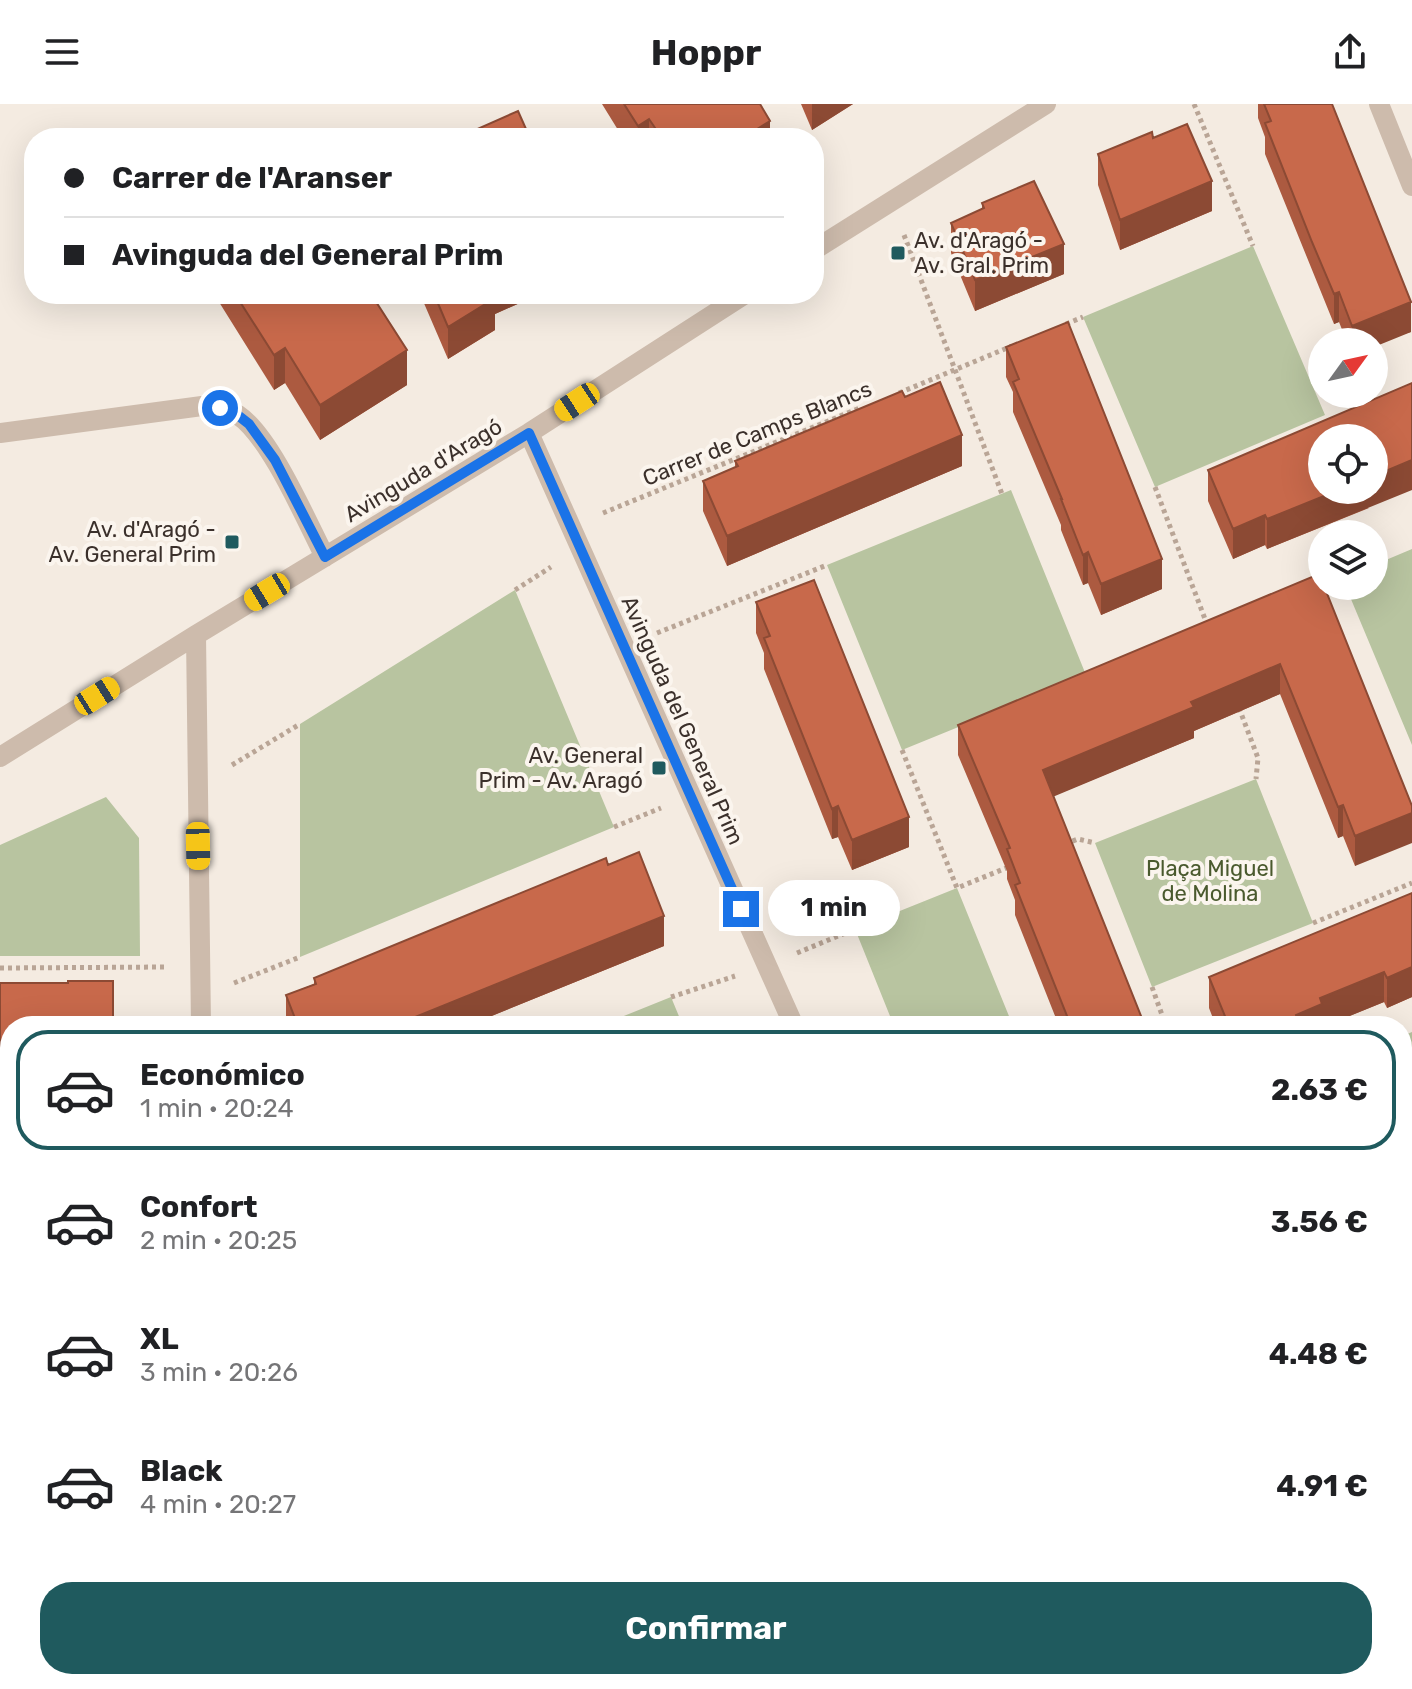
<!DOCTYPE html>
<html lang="es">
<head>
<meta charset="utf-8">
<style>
  :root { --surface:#fff; --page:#f6f6f6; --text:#202124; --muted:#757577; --line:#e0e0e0; --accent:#1f5a5e }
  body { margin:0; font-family:Rubik,sans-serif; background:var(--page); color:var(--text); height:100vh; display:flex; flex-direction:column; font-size:30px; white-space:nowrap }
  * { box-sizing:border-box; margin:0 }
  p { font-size:26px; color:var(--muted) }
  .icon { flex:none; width:44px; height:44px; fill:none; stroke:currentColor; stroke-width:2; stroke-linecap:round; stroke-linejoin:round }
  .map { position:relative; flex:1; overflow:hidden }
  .sheet { position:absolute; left:0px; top:912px; width:1412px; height:674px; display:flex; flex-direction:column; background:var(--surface); border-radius:32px 32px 0 0; box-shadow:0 8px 32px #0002 }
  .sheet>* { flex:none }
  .top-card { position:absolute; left:24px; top:24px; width:800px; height:176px; border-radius:32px; box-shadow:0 8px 32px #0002; display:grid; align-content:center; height:176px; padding:0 40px; background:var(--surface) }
  .needle { width:52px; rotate:57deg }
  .tools { position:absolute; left:1308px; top:224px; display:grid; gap:16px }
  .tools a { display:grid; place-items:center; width:80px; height:80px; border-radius:50%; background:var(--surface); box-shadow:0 8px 32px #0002; font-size:40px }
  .end { position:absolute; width:36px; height:36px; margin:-18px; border:10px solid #1a73e8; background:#fff; box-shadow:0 0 0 4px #fff }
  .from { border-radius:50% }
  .bubble { position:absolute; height:56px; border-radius:28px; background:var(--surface); box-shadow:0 8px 32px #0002; font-size:26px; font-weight:700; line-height:56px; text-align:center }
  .car { position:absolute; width:24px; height:48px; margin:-24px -12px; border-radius:10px; box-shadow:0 0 6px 2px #0007; background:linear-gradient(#f5c518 24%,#345 0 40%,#f5c518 0 76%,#345 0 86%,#f5c518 0) }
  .top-card b { display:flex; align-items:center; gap:28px; height:76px; font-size:30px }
  .top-card b+b { border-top:2px solid var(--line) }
  .top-card i { width:20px; height:20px; background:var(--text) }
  ul { padding:14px 0 0; list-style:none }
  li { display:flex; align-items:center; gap:24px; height:120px; margin:0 16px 12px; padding:0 24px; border:4px solid transparent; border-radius:32px }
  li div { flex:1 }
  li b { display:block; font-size:30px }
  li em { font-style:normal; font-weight:700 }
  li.selected { border-color:var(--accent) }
  li>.icon { width:72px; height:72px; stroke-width:1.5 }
  .cta { display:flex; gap:16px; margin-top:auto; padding:16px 40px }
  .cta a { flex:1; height:92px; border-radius:32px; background:var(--accent); color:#fff; font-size:32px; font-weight:700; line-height:92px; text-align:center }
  header { display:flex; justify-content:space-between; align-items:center; height:104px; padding:0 40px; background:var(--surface); font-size:36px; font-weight:700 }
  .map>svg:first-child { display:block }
</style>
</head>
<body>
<header><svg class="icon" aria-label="menu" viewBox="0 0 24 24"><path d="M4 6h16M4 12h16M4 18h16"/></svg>Hoppr<svg class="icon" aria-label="share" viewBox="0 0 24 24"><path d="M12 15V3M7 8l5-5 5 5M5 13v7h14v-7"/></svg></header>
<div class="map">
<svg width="1412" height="1585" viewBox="0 0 1412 1585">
  <rect width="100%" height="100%" fill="#f4ebe1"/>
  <path fill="#b8c4a0" d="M1253,142L1325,311L1155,383L1083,213Z
    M1011,386L1086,571L902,646L827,461Z
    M1412,445V641L1348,488L1350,482H1374V461Z
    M515,486L614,723L300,853V620Z
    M1256,675L1313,819L1152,883L1095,739Z
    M106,693L139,734L140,852H0V741Z
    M957,784L1013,922H894L855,825Z
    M671,893L683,922H599Z
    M1412,928V1152L1410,1153L1402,1134V932Z
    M1160,1576H1284L1287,1585H1164Z"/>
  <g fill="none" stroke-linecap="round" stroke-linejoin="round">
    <path stroke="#b9a596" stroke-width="5" stroke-dasharray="4 4" stroke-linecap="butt" d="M1194,0L1253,142
      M904,131L1002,390
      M1066,220L1083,213
      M899,289L1012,242
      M1155,383L1208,523
      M603,409L860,304
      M515,486L551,463
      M657,529L827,461
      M1239,604L1258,654L1256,675
      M902,646L957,784L1011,762
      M232,661L300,620
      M614,723L661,704
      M1065,740L1078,735L1095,739
      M1313,819L1412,779
      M797,849L855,825
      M0,864L167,863
      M234,879L300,853
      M1152,883L1166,922
      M671,893L735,872
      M0,1118H10
      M1410,1153L1412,1159
      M1402,1470L1412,1466
      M20,1576V1585
      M745,1576L748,1585
      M538,1585L561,1576
      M629,1585L636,1576"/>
    <path stroke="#cdbbac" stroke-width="20" d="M1379,0L1412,82
      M814,146L1046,0
      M0,329L202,302C214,303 227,304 238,311C270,332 306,416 325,453
      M529,329L794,922
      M196,531L201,922
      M0,653L196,531L529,329L745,190
      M1402,1334L1412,1330
      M1077,1576L1080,1585
      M207,1585V1576"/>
  </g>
  <path fill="#ac5a40" d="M602,0H760L770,34H623Z
    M801,0H853L812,26Z
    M1258,0H1332L1411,228L1374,238H1347L1339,218L1334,220L1265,50V33L1258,14Z
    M1153,34L1212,107L1120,146L1098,81V50Z
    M982,99L1064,170L975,207L951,149V119L982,106Z
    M214,190H371L407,281L320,336L285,279L274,286Z
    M420,190H540L495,210V226L448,255Z
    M1006,243L1162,485L1101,511L1088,479L1083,481L1061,426V421L1013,308V288L1006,273Z
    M905,293L962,362L727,462L703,407V377L735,364V357Z
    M1208,366L1369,404L1267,445L1265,441L1233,455L1208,397Z
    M1319,470L1412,702L1355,762L1343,732L1338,734L1280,590L1194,627V634L1053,692L1145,922H1059L1015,811V796L1007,775V767L958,651V621Z
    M756,498L909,743L852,766L838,733L832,735L764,565V549L756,529Z
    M608,761L664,842L467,922H286V891L314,880V874Z
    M1412,789V893L1387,904L1384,898L1325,922H1216L1209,904V873Z
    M113,877L10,922V1029H0V879H68Z
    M1412,1356V1447L1402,1423V1360Z
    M297,1576H442L420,1585H300Z
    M797,1576H926L930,1585H801Z
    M1323,1576H1402L1412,1585H1326Z"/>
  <path fill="#8c4a34" d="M812,0H853L812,26Z
    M649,15V34H638V22Z
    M770,17V34H743Z
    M1212,77V107L1120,146V116Z
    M1064,140V170L975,207V176Z
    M1339,188V218L1334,220V190Z
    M489,190H540L495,210V226L448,255V223Z
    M1411,198V228L1374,243V238H1352V222Z
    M285,244V279L274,286V251Z
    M407,246V281L320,336V301Z
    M962,331V362L727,462V432Z
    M1412,356V386L1267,445V415L1339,386H1374V372Z
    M1265,411V441L1233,455V425Z
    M1088,448V479L1083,481V451Z
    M1162,455V485L1101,511V480Z
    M1280,560V590L1194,627V634L1043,697V666L1191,598Z
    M1343,701V732L1338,734V703Z
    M838,702V733L832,735V705Z
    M1412,709V739L1355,762V732Z
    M909,713V743L852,766V736Z
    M664,812V842L467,922H393Z
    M1412,863V893L1387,904V874Z
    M1384,868V898L1325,922H1296V911L1320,894Z
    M1412,1214V1245L1402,1249V1218Z
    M368,1576H442L420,1585H346Z"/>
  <path fill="#c8694b" stroke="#8c4a34" stroke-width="2" d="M624,0H760L770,17L743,34H662L649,15L638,22Z
    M1264,0H1332L1411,198L1352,222L1339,188L1334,190L1312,138L1265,19L1271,17Z
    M518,7L530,34H467L466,30Z
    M1187,20L1212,77L1120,116L1098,50L1152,28L1153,34Z
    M269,27L273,34H257Z
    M1034,77L1064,140L975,176L951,119L984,104L982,99Z
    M235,190H371L407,246L320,301L285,244L274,251Z
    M434,190H493L495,194L448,223Z
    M1068,218L1162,455L1101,480L1088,448L1083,451L1061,395H1062L1013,278L1019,275L1006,243Z
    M940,278L962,331L727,432L703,377L738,362L735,357L816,323L902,287L905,293Z
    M1412,279V356L1374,372V334H1322V386H1339L1267,415L1265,411L1233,425L1208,366Z
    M1319,470L1322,477V482H1324L1412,702V709L1355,732L1343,701L1338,703L1280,560L1191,598L1194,603L1043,666L1145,922H1071L1015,781L1020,779L1007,745L1010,744L958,621Z
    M814,476L909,713L852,736L838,702L832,705L764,534L770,532L756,498Z
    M639,748L664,812L393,922H298L286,891L316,880L314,874L606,754L608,761Z
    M1412,789V863L1387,874L1384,868L1320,894L1322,900L1296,911L1300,922H1229L1209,873Z
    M68,877H113V922H10V998H0V879H68Z
    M1402,1178L1412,1203V1214L1402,1218Z
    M1412,1356V1423L1402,1399V1360Z
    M1412,1470V1585H1336L1333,1576H1402V1474Z
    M51,1576H126V1585H51Z
    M309,1576H368L346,1585H312Z
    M807,1576H926L930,1585H811Z"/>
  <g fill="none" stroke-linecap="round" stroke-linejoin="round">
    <path stroke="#1a73e8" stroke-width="10" d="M220,304L235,309L249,320L275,356L325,453L529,329L741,805"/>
  </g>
  <g fill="#1f5a5e" stroke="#fbf5ee" stroke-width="3">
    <rect x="890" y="141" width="16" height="16" rx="4"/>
    <rect x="224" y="430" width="16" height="16" rx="4"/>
    <rect x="651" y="656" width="16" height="16" rx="4"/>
  </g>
  <g text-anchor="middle" stroke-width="8" stroke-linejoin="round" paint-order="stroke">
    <g font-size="22" fill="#3b302b" stroke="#fbf5ee" text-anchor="end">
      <text x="914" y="144" text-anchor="start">Av. d'Aragó -<tspan x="914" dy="25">Av. Gral. Prim</tspan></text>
      <text x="216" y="433">Av. d'Aragó -<tspan x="216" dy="25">Av. General Prim</tspan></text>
      <text x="643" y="659">Av. General<tspan x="643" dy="25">Prim - Av. Aragó</tspan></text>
    </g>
    <g font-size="22" fill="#3b302b" stroke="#fbf5ee">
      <text transform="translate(757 329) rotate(-22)" y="8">Carrer de Camps Blancs</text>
      <text transform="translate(423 366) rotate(-31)" y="8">Avinguda d'Aragó</text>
      <text transform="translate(683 616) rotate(66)" y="8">Avinguda del General Prim</text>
    </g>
    <g font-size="22" fill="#4a5a2e" stroke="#fbf5ee">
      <text x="1210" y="772">Plaça Miguel<tspan x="1210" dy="25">de Molina</tspan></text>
    </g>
  </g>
</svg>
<div class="tools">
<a><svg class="needle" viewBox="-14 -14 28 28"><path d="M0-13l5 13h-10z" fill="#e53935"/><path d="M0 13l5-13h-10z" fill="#757577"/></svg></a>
<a><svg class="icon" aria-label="locate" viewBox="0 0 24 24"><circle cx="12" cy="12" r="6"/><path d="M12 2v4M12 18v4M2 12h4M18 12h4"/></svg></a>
<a><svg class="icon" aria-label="layers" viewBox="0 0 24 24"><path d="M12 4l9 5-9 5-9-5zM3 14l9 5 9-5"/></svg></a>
</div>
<i class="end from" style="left:220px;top:304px"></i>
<i class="end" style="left:741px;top:805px"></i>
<div class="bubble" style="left:768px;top:776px;width:132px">1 min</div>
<i class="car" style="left:577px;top:298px;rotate:237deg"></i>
<i class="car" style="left:267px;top:488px;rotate:239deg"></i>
<i class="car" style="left:97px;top:592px;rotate:58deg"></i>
<i class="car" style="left:198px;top:742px;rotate:179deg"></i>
<div class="top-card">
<b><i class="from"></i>Carrer de l'Aranser</b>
<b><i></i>Avinguda del General Prim</b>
</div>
<section class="sheet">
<ul>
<li class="selected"><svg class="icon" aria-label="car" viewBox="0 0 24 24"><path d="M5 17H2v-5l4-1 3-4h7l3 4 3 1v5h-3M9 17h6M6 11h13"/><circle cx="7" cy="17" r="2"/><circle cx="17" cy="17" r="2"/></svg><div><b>Económico</b><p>1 min · 20:24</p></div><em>2.63 €</em></li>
<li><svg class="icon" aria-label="car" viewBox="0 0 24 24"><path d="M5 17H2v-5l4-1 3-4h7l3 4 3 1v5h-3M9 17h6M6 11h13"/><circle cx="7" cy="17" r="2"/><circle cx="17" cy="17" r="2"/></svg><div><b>Confort</b><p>2 min · 20:25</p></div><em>3.56 €</em></li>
<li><svg class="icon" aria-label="car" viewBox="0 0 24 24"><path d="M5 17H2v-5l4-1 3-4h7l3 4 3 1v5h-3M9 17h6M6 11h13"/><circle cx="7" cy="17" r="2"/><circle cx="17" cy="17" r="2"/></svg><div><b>XL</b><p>3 min · 20:26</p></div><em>4.48 €</em></li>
<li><svg class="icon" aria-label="car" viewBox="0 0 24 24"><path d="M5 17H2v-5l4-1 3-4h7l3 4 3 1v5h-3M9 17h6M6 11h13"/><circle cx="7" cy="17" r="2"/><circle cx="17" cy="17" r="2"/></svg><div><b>Black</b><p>4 min · 20:27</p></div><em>4.91 €</em></li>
</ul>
<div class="cta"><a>Confirmar</a></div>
</section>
</div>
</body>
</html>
